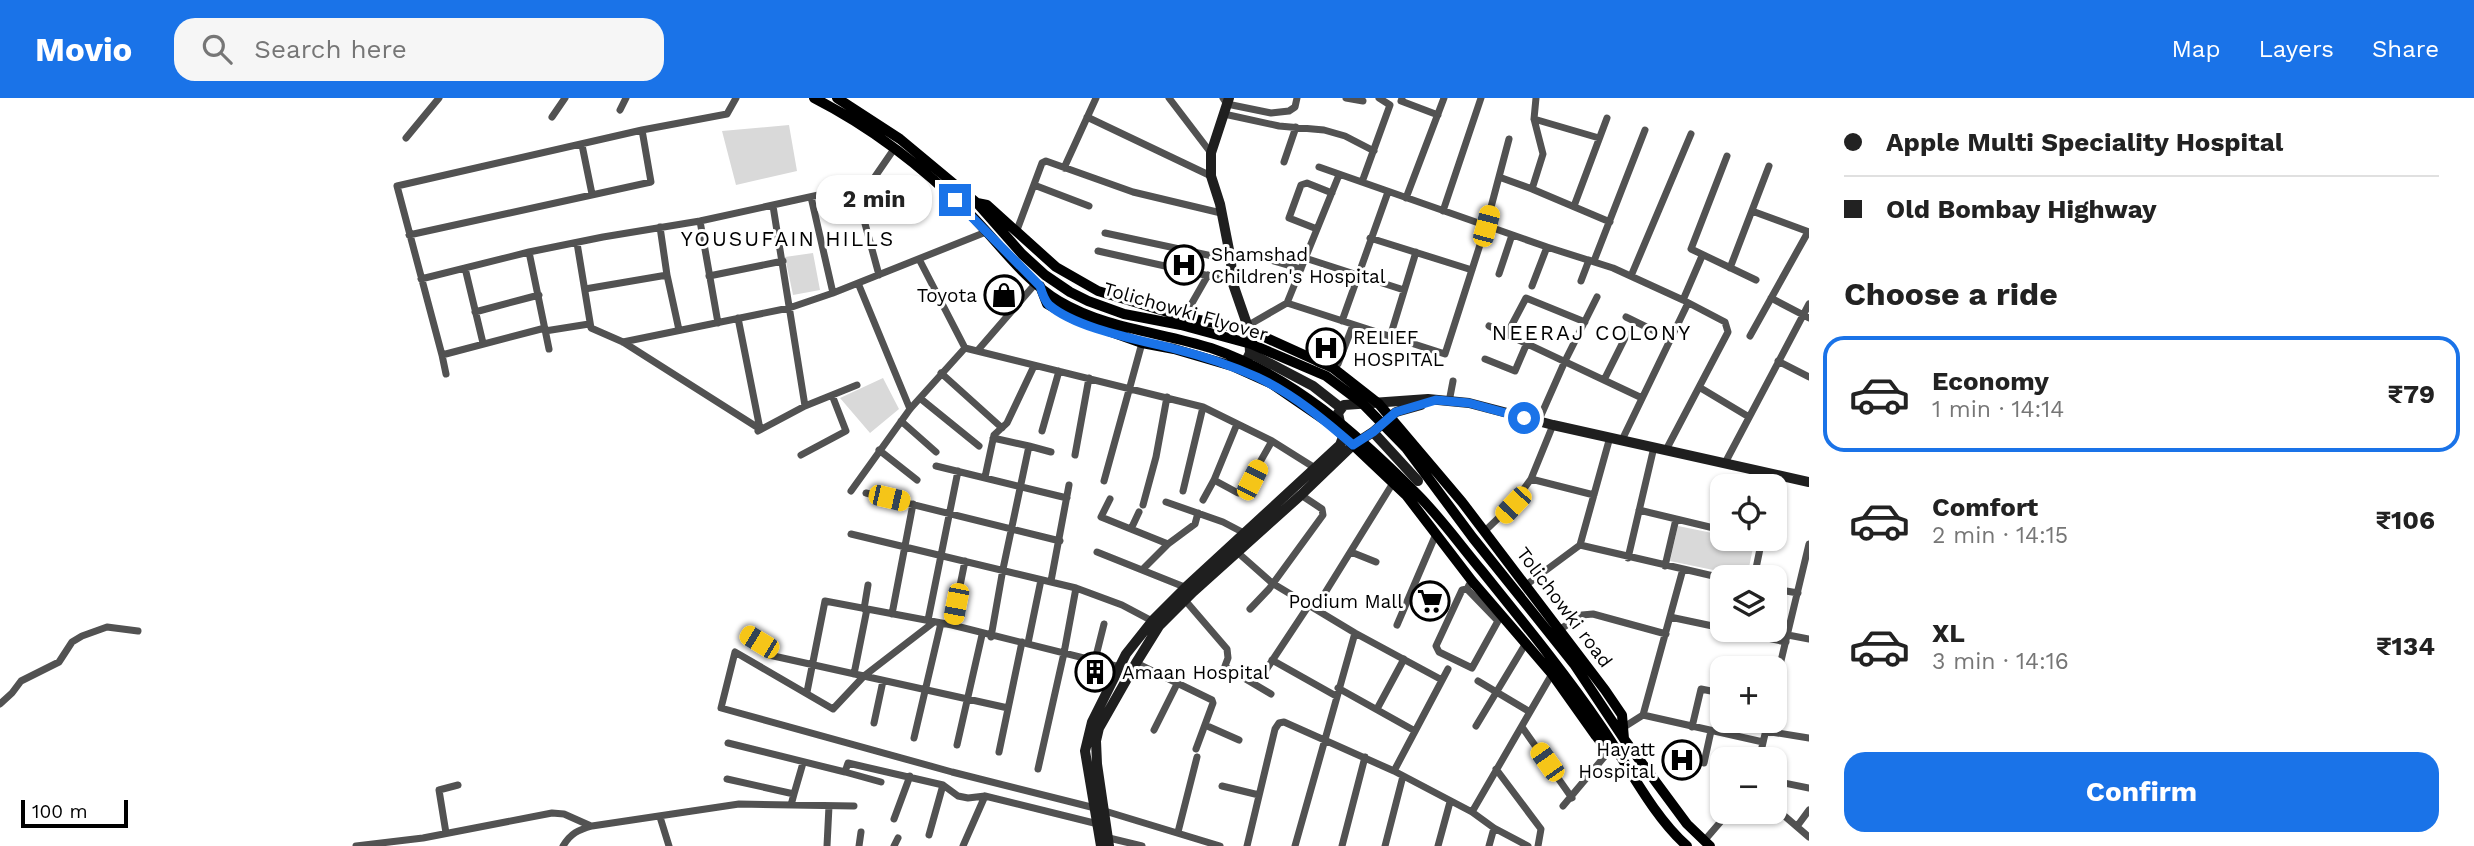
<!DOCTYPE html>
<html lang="en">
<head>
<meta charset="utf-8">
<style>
  :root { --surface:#fff; --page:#f6f6f6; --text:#222; --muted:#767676; --line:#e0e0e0; --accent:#1a73e8 }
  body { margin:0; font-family:"Work Sans",sans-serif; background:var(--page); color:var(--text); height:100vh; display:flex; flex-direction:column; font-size:26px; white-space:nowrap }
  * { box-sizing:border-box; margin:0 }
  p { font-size:23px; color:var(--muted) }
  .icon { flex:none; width:38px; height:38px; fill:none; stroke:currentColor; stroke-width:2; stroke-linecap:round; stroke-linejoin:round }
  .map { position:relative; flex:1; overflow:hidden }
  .details { display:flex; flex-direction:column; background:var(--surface); width:665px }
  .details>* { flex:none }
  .guide { display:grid; align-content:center; height:154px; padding:0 35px; background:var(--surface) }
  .buttons { position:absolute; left:1710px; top:376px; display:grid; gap:14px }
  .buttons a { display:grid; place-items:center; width:77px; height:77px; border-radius:14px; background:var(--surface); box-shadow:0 2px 5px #0004; font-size:35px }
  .scale { position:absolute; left:21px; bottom:18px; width:107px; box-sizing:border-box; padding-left:7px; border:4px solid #000; border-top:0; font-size:19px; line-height:24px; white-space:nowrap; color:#000; -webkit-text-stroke:5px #fff; paint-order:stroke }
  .end { position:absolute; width:32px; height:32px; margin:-16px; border:9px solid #1a73e8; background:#fff; box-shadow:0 0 0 4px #fff }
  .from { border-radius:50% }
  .bubble { position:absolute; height:49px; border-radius:21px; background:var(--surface); box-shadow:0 2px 5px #0004; font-size:23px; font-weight:700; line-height:49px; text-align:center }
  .car { position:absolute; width:21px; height:42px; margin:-21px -10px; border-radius:9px; box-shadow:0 0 5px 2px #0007; background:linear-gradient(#f5c518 24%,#345 0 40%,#f5c518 0 76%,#345 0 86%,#f5c518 0) }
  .guide b { display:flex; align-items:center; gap:24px; height:66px; font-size:26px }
  .guide b+b { border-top:2px solid var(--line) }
  .guide i { width:18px; height:18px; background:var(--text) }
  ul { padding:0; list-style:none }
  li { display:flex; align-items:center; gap:21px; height:116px; margin:0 14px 10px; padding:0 21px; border:4px solid transparent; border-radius:21px }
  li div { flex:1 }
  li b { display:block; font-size:26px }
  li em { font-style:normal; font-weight:700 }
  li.current { border-color:var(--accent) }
  li>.icon { width:63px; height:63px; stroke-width:1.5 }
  h2 { padding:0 35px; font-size:32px; line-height:84px }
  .button { display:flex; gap:14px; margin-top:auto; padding:14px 35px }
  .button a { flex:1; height:80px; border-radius:21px; background:var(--accent); color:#fff; font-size:28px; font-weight:700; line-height:80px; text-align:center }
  header { display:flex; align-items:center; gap:42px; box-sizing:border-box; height:98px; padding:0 35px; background:var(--accent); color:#fff }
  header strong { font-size:33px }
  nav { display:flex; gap:38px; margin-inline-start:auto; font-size:24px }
  .search { width:490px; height:63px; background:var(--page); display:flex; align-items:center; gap:18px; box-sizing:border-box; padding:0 24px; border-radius:21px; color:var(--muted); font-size:26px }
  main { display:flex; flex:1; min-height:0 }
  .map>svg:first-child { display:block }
</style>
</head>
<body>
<header>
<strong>Movio</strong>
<div class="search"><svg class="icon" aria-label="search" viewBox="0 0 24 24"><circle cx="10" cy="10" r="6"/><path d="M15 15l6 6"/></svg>Search here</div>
<nav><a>Map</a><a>Layers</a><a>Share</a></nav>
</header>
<main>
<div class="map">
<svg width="1809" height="748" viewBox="0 0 1809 748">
  <rect width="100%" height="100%" fill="#fff"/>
  <path fill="#d9d9d9" d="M789,27L797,73L736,87L722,33Z
    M813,155L820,192L793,197L785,159Z
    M883,280L899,311L870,335L840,300Z
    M1678,428L1722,437V441H1738L1754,445L1747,479L1670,463Z"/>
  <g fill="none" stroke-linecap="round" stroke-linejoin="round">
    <path stroke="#525252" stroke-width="7" d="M1169,0L1211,55
      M1223,0L1227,6L1271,15L1289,13L1295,9L1297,0
      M1346,0L1363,3
      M1402,0L1401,3L1438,17
      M620,12L626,0
      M1224,16L1279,28L1324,32L1345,38L1374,53
      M552,19L565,0
      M1087,19L1211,78
      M1534,21L1599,40
      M406,40L439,0
      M582,47L592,96
      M1727,58L1691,151L1756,182
      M1284,64L1296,29
      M1319,69L1547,149L1613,170L1683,202L1725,224L1728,234L1666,352
      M1064,70L1096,0
      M1499,79L1532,91L1610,124
      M1362,84L1390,7L1379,0
      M1034,87L1089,108
      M855,89L879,177
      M1532,91L1543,56L1534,21L1536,0
      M811,99L833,195
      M1406,100L1444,0
      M773,108L805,308
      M1574,108L1607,20
      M1443,113L1481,0
      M1752,113L1809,134
      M700,123L718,225
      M660,129L667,177L679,232
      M1317,131L1289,120L1301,87L1307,85L1332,95
      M1017,132L1042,65L1046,63L1133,94L1221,115
      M1105,135L1231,162
      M409,137L651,84L642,32
      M1370,140L1472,172
      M577,145L591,230L623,244L760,331
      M1098,153L1232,183
      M529,154L549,251
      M1264,160L1301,171
      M1305,160L1404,192
      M919,161L965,250L1203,309L1272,343L1315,370
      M1594,163L1645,32
      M465,170L483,245
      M1730,170L1769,68
      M1499,176L1512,137
      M709,178L783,163
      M1631,178L1691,36
      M421,181L529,154L603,139L700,123L855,89L872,83L894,51
      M1581,183L1589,162
      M858,185L910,311
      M1532,188L1547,149
      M585,191L667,177
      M1771,200L1809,220
      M1683,202L1702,158
      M1287,205L1339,77
      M475,214L539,197
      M1184,219L1208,177
      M1626,219L1671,241
      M738,220L760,331
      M1342,223L1388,94
      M1247,228L1287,205L1445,256L1486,128L1509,41
      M1489,228L1642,300
      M545,233L589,226
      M1507,236L1526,200L1585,224
      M1750,238L1808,134
      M1390,239L1416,154
      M623,244L789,210L833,195L986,134
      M978,252L1036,185
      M442,257L397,88L642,32L727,16L736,0
      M1485,261L1515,273L1527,245
      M1778,263L1809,279
      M1333,270L1338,266L1353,227
      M941,275L1002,330
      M446,276L442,257L545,230
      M1604,282L1627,236
      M1699,289L1749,319
      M921,301L979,348
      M1449,304L1453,283
      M901,323L936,354
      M1538,324L1565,263L1597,199
      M1553,327L1531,381L1594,397
      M758,333L805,308L857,287
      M1042,333L1059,273
      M993,340L1029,348
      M1622,342L1688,205
      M879,352L917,382
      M801,357L846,333L832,297
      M1075,357L1089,280
      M1725,365L1809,206
      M936,368L1067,400
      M985,379L994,337L1007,325L1034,268
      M1214,382L1238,395L1243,394L1272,343
      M1104,383L1142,245
      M1773,388L1775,377
      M851,393L910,311L965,250
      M1183,393L1203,309
      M866,395L1060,443
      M1110,401L1101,419L1168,446
      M1203,402L1214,382L1237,326
      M1166,404L1223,424L1244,435
      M1143,407L1156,359L1167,299
      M1639,412L1722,432
      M1488,430L1512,407L1531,381
      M1131,431L1139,414
      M851,436L1076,490L1122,507L1156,525
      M1580,447L1610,339
      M1236,453L1272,485L1355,535L1442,582
      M1097,454L1187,490
      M1351,454L1376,464
      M1628,460L1654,349
      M1665,468L1676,421
      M1143,471L1168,446L1195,426L1198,415
      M1754,480L1762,441
      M1051,483L1069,387
      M1469,487L1467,491L1498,523L1499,521
      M1526,487L1580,447L1722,480
      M1467,491L1462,492L1436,548L1439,554L1472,570L1498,523
      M1774,491L1798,495
      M1184,501L1227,551L1228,560L1225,568L1227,570L1271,596
      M864,511L868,487
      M1250,511L1269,491L1323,417L1322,411L1301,397
      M1315,511L1393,385
      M892,516L913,406
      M1670,519L1722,530
      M928,522L958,373
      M934,524L864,578L833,611L735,554L721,610L952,674L1095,710L1220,748
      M952,527L965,463
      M1397,527L1436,436
      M1559,532L1582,517L1593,516L1666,536
      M1729,532L1786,544
      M745,535L773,552L769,557L1008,610
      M1788,537L1809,541
      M991,539L1003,471L1029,348L1051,354
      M1028,545L1041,482
      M1095,562L1104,526
      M1272,562L1336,598
      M1136,565L1212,602L1213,605L1196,651
      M854,576L867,511
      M1262,578L1309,507
      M1478,583L1530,614
      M1338,590L1415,633
      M1774,592L1809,446
      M807,594L825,503L952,527L1120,569
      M0,606L12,595L21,583L59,564L72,544L82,538L107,529L138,533
      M1377,611L1404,561
      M1643,617L1763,644
      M874,625L883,583
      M1205,627L1239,642
      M1476,628L1526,545
      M1522,629L1572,700
      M1624,629L1643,617L1683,471
      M1692,629L1701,591L1711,593
      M1154,632L1178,584
      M1765,633L1809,640
      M914,640L941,525
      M728,645L845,674L848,665L943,687L958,698L968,700L985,698L1098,726
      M957,647L982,537
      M999,654L1022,544
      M1759,662L1768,623
      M1704,665L1711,633
      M1038,671L1064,555L1076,490
      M1496,671L1541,731L1538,748
      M1394,673L1448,571
      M845,674L881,684
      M727,681L794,696L791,707
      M1774,683L1809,690
      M1222,688L1259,697
      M794,696L803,665
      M1563,708L1610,652
      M1774,709L1809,739
      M1472,714L1552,576
      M660,719L669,748
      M894,721L910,678
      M1798,727L1809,712
      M1178,734L1197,659
      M446,735L439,692L458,687
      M929,737L943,687
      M1109,740L1142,748
      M1704,743L1729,714
      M356,748L423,740L552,715L564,716L591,728
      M563,748C571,735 578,732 592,728L739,706L854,708
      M827,748L829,708
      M859,748L861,734
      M894,748L898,740
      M963,748L985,698
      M1247,748L1275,631L1279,625L1284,624L1394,673L1472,714L1494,730L1528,748
      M1295,748L1355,535
      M1342,748L1365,659
      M1385,748L1403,678
      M1438,748L1450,704
      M1489,748L1494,730"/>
    <path stroke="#1f1f1f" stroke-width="10" d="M1229,0L1211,55V78L1220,106L1231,162L1232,183L1249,232L1250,255L1243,269
      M1250,255L1313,288L1341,310
      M1373,334L1418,383
      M1101,748L1085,653L1092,624L1126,556L1153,522L1186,489L1340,347L1343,339L1338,315L1344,307L1428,301L1469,305L1553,327L1809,384
      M1109,748L1097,666L1096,643L1099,630L1136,565L1159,528L1193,494L1301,397L1353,347L1373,334L1396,314L1421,307"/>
    <path stroke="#000" stroke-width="10" d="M814,0C871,29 925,71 970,116C999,145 1024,182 1059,203C1106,231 1161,234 1211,250C1293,278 1357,336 1417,396C1441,420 1461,448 1482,473C1523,524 1564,574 1601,628C1628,667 1652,717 1687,748
      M837,0L900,41L977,105L1022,156L1045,177L1070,194L1088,203L1124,216L1181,227L1251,246L1326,278L1362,305L1406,350L1473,440L1574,566L1624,641L1687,726L1710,748
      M977,105L987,107L1056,169L1098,193L1184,219L1249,232L1333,270L1379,306L1462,404L1605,592L1622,617L1624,641
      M1040,188L1047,206L1072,220L1142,245L1174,251L1232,268L1272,286L1332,327L1406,397L1472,483L1552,576L1596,638L1603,647L1619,657"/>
  </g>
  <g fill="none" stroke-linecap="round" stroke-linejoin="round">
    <path stroke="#1a73e8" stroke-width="9" d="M955,102L1040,188C1042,195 1044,202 1049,207C1077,231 1140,242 1175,251C1203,258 1230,267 1257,279C1293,296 1323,321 1353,347L1373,334L1396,314L1436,302L1469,305L1524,320"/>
  </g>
  <defs>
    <g id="hospital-ring" transform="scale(2.0125)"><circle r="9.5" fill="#fff" stroke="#000" stroke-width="1.5"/><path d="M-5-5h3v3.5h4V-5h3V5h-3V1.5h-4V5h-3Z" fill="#000"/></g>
    <g id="shop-ring" transform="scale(2.0125)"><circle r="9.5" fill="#fff" stroke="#000" stroke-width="1.5"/><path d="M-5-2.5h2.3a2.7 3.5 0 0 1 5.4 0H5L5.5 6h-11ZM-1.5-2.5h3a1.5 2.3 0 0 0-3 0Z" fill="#000"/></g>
    <g id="supermarket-ring" transform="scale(2.0125)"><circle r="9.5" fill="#fff" stroke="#000" stroke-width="1.5"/><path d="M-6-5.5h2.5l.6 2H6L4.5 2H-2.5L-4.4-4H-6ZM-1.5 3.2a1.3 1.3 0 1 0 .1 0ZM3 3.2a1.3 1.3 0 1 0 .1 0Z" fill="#000"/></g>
    <g id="building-ring" transform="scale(2.0125)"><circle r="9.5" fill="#fff" stroke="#000" stroke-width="1.5"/><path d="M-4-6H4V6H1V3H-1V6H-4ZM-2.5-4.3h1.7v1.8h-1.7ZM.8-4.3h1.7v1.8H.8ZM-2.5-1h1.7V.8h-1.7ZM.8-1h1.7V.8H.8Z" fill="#000"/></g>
  </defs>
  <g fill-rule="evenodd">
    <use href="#hospital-ring" x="1184" y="167"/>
    <use href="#shop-ring" x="1004" y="197"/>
    <use href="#hospital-ring" x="1326" y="250"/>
    <use href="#supermarket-ring" x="1430" y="503"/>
    <use href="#building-ring" x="1095" y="574"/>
    <use href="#hospital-ring" x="1682" y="662"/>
  </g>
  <g text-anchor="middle" stroke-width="6" stroke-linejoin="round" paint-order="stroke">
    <g font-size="19" fill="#000" stroke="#fff" text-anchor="start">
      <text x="1211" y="163">Shamshad<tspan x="1211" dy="22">Children's Hospital</tspan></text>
      <text x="977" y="204" text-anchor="end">Toyota</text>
      <text x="1353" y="246">RELIEF<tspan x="1353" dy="22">HOSPITAL</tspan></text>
      <text x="1403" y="510" text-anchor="end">Podium Mall</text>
      <text x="1122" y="581">Amaan Hospital</text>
      <text x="1655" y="658" text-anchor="end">Hayatt<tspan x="1655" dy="22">Hospital</tspan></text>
    </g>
    <g font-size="19" fill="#000" stroke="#fff">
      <text transform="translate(1186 213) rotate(16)" y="7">Tolichowki Flyover</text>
      <text transform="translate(1565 509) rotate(53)" y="7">Tolichowki road</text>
    </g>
    <g font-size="21" letter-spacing="2" fill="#000" stroke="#fff">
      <text x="788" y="148">YOUSUFAIN HILLS</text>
      <text x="1592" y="242">NEERAJ COLONY</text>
    </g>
  </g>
</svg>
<div class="buttons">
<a><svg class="icon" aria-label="locate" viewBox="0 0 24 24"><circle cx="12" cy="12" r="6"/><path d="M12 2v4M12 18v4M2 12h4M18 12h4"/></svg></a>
<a><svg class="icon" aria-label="layers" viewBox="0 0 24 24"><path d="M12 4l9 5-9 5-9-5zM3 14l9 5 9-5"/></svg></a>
<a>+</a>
<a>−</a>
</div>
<div class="scale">100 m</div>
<i class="end from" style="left:1524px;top:320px"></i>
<i class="end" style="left:955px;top:102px"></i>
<div class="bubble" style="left:816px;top:77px;width:116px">2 min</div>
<i class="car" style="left:1486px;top:128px;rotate:15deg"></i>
<i class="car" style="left:1252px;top:382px;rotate:27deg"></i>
<i class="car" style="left:889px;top:400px;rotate:103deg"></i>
<i class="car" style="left:1513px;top:407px;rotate:223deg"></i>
<i class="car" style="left:956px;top:506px;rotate:191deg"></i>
<i class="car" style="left:759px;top:544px;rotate:301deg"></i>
<i class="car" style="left:1547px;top:664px;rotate:325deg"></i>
</div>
<section class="details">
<div class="guide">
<b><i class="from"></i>Apple Multi Speciality Hospital</b>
<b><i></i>Old Bombay Highway</b>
</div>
<h2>Choose a ride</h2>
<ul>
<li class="current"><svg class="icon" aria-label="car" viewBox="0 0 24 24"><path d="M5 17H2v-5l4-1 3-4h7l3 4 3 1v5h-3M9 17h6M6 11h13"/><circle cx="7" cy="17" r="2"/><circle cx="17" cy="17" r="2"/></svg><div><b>Economy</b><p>1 min · 14:14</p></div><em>₹79</em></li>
<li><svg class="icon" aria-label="car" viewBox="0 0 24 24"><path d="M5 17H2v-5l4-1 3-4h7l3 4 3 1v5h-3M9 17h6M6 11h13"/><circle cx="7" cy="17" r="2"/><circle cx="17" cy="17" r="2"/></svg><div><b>Comfort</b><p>2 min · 14:15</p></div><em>₹106</em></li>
<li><svg class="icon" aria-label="car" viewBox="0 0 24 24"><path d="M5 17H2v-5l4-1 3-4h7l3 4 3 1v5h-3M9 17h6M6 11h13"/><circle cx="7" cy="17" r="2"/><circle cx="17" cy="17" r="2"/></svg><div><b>XL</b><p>3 min · 14:16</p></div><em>₹134</em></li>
</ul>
<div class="button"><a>Confirm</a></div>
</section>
</main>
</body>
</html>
